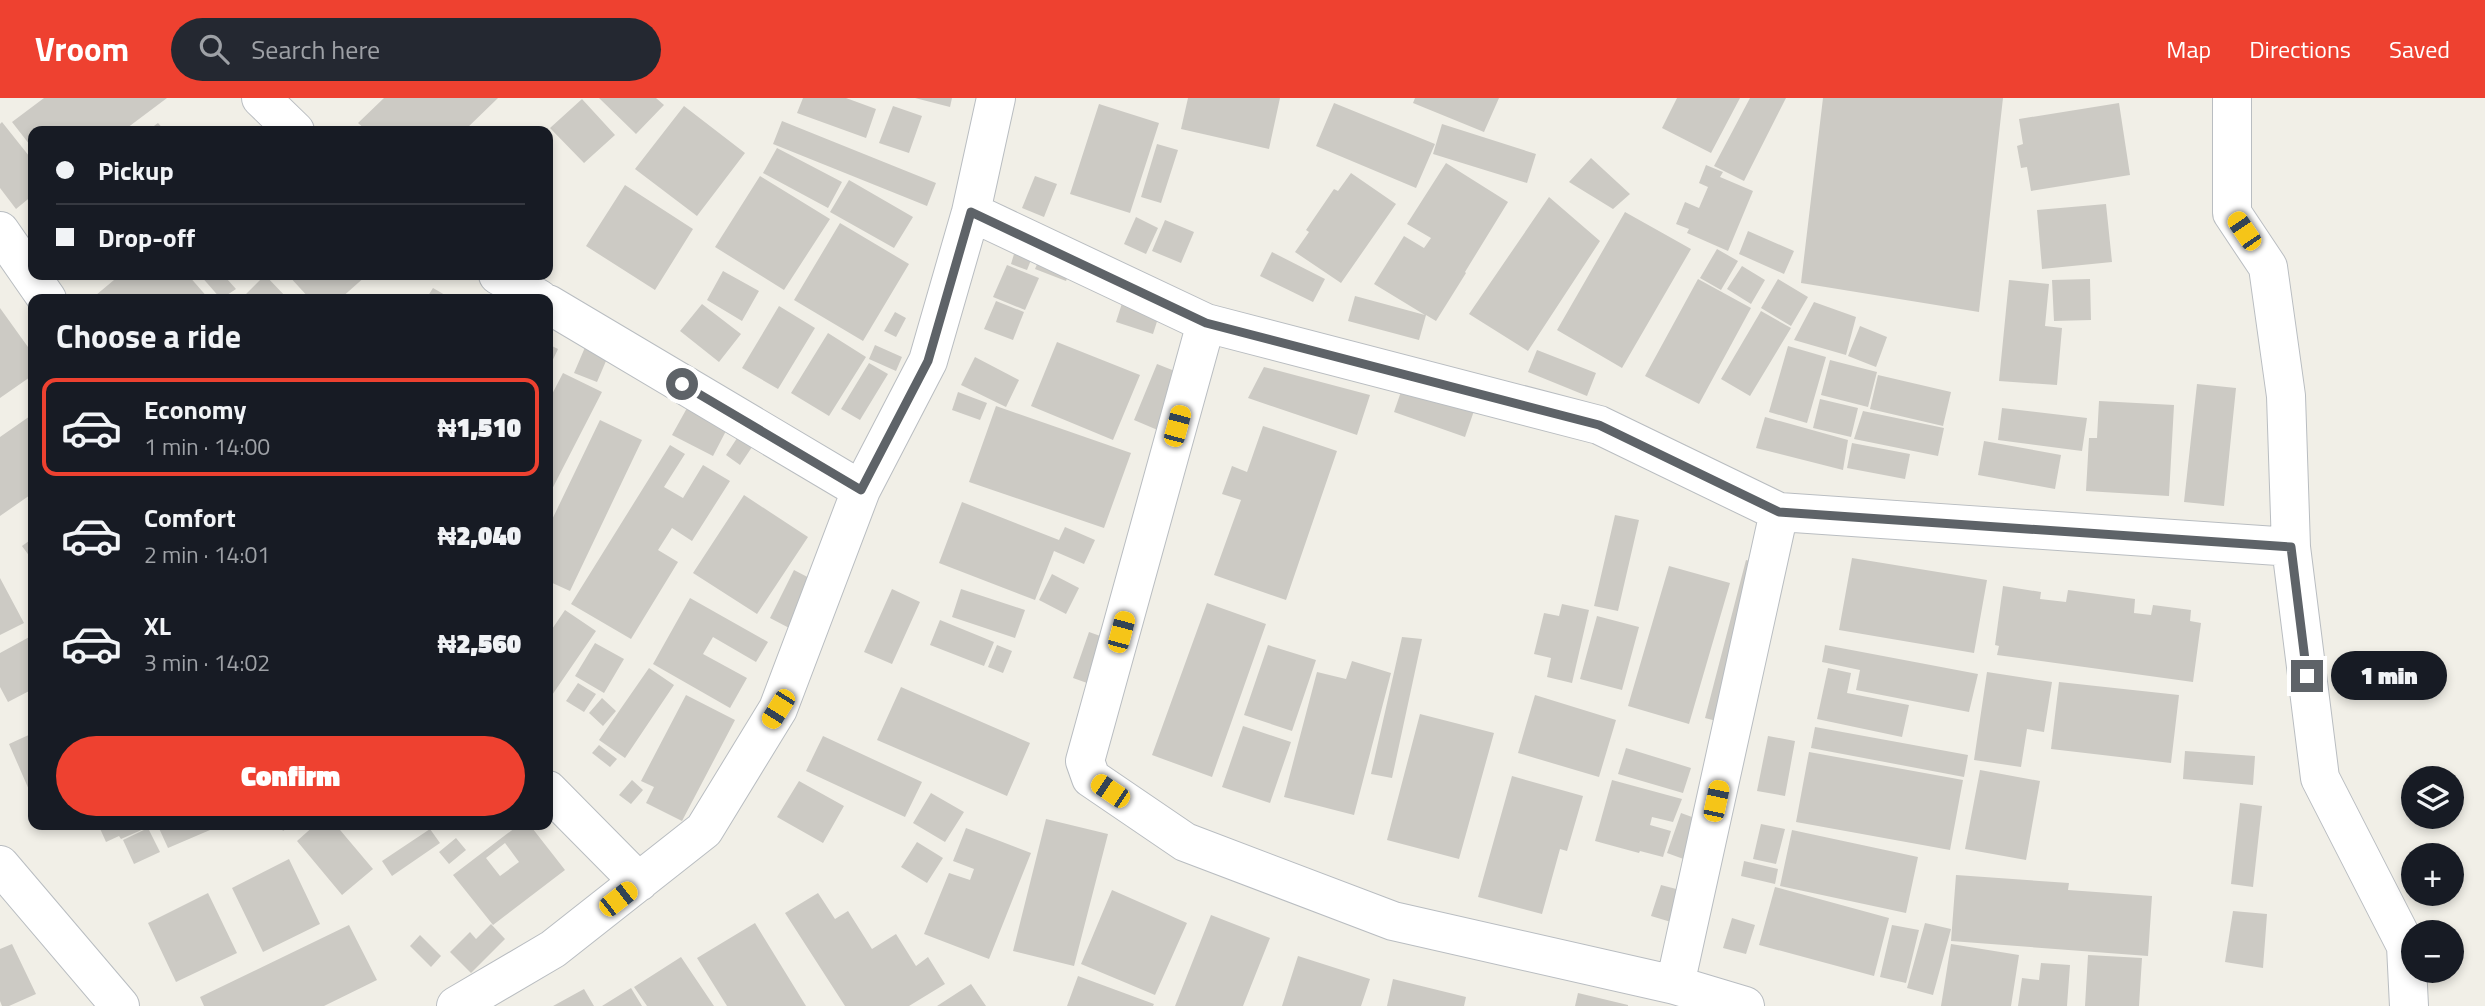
<!DOCTYPE html>
<html lang="en">
<head>
<meta charset="utf-8">
<style>
  :root { --surface:#171b24; --page:#242831; --text:#f1f3f6; --muted:#9ea1a6; --line:#363941; --accent:#ee4130 }
  body { margin:0; font-family:"Titillium Web",sans-serif; background:var(--page); color:var(--text); height:100vh; display:flex; flex-direction:column; font-size:26px; white-space:nowrap }
  * { box-sizing:border-box; margin:0 }
  p { font-size:23px; color:var(--muted) }
  .icon { flex:none; width:38px; height:38px; fill:none; stroke:currentColor; stroke-width:2; stroke-linecap:round; stroke-linejoin:round }
  .map { position:relative; flex:1; overflow:hidden }
  .sheet { position:absolute; left:28px; top:196px; width:525px; height:536px; display:flex; flex-direction:column; background:var(--surface); border-radius:14px; box-shadow:0 4px 10px #0003 }
  .sheet>* { flex:none }
  .banner { position:absolute; left:28px; top:28px; width:525px; height:154px; border-radius:14px; box-shadow:0 4px 10px #0003; display:grid; align-content:center; height:154px; padding:0 28px; background:var(--surface) }
  .buttons { position:absolute; left:2401px; top:668px; display:grid; gap:14px }
  .buttons a { display:grid; place-items:center; width:63px; height:63px; border-radius:50%; background:var(--surface); box-shadow:0 4px 10px #0003; font-size:35px }
  .end { position:absolute; width:32px; height:32px; margin:-16px; border:9px solid #5e6368; background:#fff; box-shadow:0 0 0 4px #fff }
  .from { border-radius:50% }
  .bubble { position:absolute; height:49px; border-radius:24px; background:var(--surface); box-shadow:0 4px 10px #0003; font-size:23px; font-weight:800; line-height:49px; text-align:center }
  .car { position:absolute; width:21px; height:42px; margin:-21px -10px; border-radius:9px; box-shadow:0 0 5px 2px #0007; background:linear-gradient(#f5c518 24%,#345 0 40%,#f5c518 0 76%,#345 0 86%,#f5c518 0) }
  .banner b { display:flex; align-items:center; gap:24px; height:66px; font-size:26px }
  .banner b+b { border-top:2px solid var(--line) }
  .banner i { width:18px; height:18px; background:var(--text) }
  ul { padding:0; list-style:none }
  li { display:flex; align-items:center; gap:21px; height:98px; margin:0 14px 10px; padding:0 14px; border:4px solid transparent; border-radius:14px }
  li div { flex:1 }
  li b { display:block; font-size:26px }
  li em { font-style:normal; font-weight:800 }
  li.active { border-color:var(--accent) }
  li>.icon { width:63px; height:63px; stroke-width:1.5 }
  h2 { padding:0 28px; font-size:32px; line-height:84px }
  .action { display:flex; gap:14px; margin-top:auto; padding:14px 28px }
  .action a { flex:1; height:80px; border-radius:42px; background:var(--accent); color:#fff; font-size:28px; font-weight:800; line-height:80px; text-align:center }
  header { display:flex; align-items:center; gap:42px; box-sizing:border-box; height:98px; padding:0 35px; background:var(--accent); color:#fff }
  header strong { font-size:33px }
  nav { display:flex; gap:38px; margin-inline-start:auto; font-size:24px }
  .search { width:490px; height:63px; background:var(--page); display:flex; align-items:center; gap:18px; box-sizing:border-box; padding:0 24px; border-radius:38px; color:var(--muted); font-size:26px }
  .map>svg:first-child { display:block }
</style>
</head>
<body>
<header>
<strong>Vroom</strong>
<div class="search"><svg class="icon" aria-label="search" viewBox="0 0 24 24"><circle cx="10" cy="10" r="6"/><path d="M15 15l6 6"/></svg>Search here</div>
<nav><a>Map</a><a>Directions</a><a>Saved</a></nav>
</header>
<div class="map">
<svg width="2485" height="908" viewBox="0 0 2485 908">
  <rect width="100%" height="100%" fill="#f1efe7"/>
  <path fill="#cccac4" fill-rule="evenodd" d="M44,0H167L123,33H33V51L12,24Z
    M384,0H498L464,33H367L358,25Z
    M599,0H656L664,7L636,36Z
    M803,0H846L876,11L866,40L797,15Z
    M915,0H952L950,9Z
    M1188,0H1280L1269,51L1181,31Z
    M1415,0H1499L1484,34L1413,5Z
    M1677,0H1740L1711,55L1662,30Z
    M1750,0H1786L1744,83L1714,68Z
    M1823,0H2003L1979,214L1801,185Z
    M582,1L615,37L584,65L550,30Z
    M1334,5L1435,46L1416,90L1316,48Z
    M2119,5L2130,77L2031,93L2027,69L2021,70L2017,48L2023,46L2019,21Z
    M1099,6L1159,25L1130,115L1070,96Z
    M684,8L745,55L697,118L635,71Z
    M893,8L922,18L909,55L879,45Z
    M782,23L936,85L927,108L773,46Z
    M2,24L33,63V97L16,111L0,90V26Z
    M158,25L165,33H147Z
    M1442,26L1536,56L1527,85L1433,56Z
    M1157,46L1178,52L1161,105L1141,99Z
    M777,50L842,84L828,110L763,75Z
    M1591,60L1630,96L1613,111L1569,84Z
    M1446,65L1508,104L1465,174L1466,175L1436,223L1426,217L1419,242L1348,223L1355,198L1425,217L1374,186L1404,138L1424,150L1431,140L1407,126Z
    M1706,67L1723,74L1720,79L1753,93L1728,153L1687,135L1689,131L1676,126L1685,104L1699,110L1708,89L1699,85Z
    M1351,75L1396,106L1341,185L1295,154L1309,134L1306,132L1334,91L1338,93Z
    M760,78L830,121L784,192L715,149Z
    M1035,78L1057,86L1044,119L1022,110Z
    M849,82L913,119L894,150L830,114Z
    M625,87L693,131L655,192L586,148Z
    M1549,99L1600,143L1528,253L1469,216Z
    M2106,106L2112,164L2042,171L2037,112Z
    M1625,114L1691,151L1622,270L1557,232Z
    M1136,119L1158,130L1146,156L1124,146Z
    M1165,122L1194,134L1181,165L1152,153Z
    M840,125L909,166L863,243L794,202Z
    M1748,133L1794,153L1784,176L1739,156Z
    M1717,151L1738,163L1721,192L1700,180Z
    M1272,154L1325,181L1313,204L1260,178Z
    M1042,155L1072,168L1066,183L1035,171Z
    M1014,156L1031,162L1027,172L1011,166Z
    M1007,167L1039,180L1025,212L993,199Z
    M1742,168L1765,182L1751,206L1727,191Z
    M723,173L759,193L742,223L707,202Z
    M120,177H188L209,201H100L96,197Z
    M200,177H232L227,181L236,191L221,201Z
    M265,177L288,201H247L244,198Z
    M288,177H367L340,201H310Z
    M1698,181L1751,210L1699,306L1645,278Z
    M1778,181L1808,199L1791,228L1761,210Z
    M2090,181L2091,222L2054,223L2052,182Z
    M2009,182L2049,186L2045,228L2062,230L2057,287L1999,283Z
    M433,190L452,201H426Z
    M1124,199L1161,211L1153,236L1116,224Z
    M996,203L1024,214L1013,242L984,231Z
    M1814,204L1856,219L1846,257L1794,242Z
    M702,206L741,236L719,264L680,233Z
    M779,208L815,230L778,291L742,270Z
    M0,210L33,256V277L0,300Z
    M1761,213L1791,230L1750,298L1721,281Z
    M895,214L906,220L896,239L884,233Z
    M1860,228L1887,239L1876,269L1848,258Z
    M828,235L866,259L829,318L791,295Z
    M1057,244L1140,277L1113,342L1031,308Z
    M548,246L558,251L548,272Z
    M586,247L609,256L597,284L574,275Z
    M875,247L902,259L896,273L869,261Z
    M1788,248L1826,259L1807,325L1769,314Z
    M1537,252L1596,275L1587,298L1528,274Z
    M975,259L1019,282L1006,309L961,287Z
    M1830,262L1877,274L1868,309L1821,297Z
    M869,265L888,276L860,322L841,311Z
    M1157,266L1190,279L1167,336L1134,322Z
    M1264,269L1370,297L1357,337L1248,300Z
    M563,275L602,294L548,399V304Z
    M1878,277L1951,294L1943,328L1870,311Z
    M1405,282L1476,307L1465,339L1394,314Z
    M2197,286L2236,290L2224,408L2184,404Z
    M958,294L987,305L980,322L952,312Z
    M1820,301L1858,310L1851,339L1813,330Z
    M2099,303L2174,307L2169,398L2086,393L2089,340H2097Z
    M996,308L1131,355L1104,430L969,384Z
    M687,310L727,331L713,358L672,337Z
    M2002,310L2087,320L2082,353L1998,342Z
    M1863,313L1944,330L1938,358L1854,341Z
    M33,316V395L0,418V339Z
    M1765,319L1848,342L1843,372L1756,350Z
    M600,322L642,342L570,493L548,483V430Z
    M1263,328L1337,353L1286,502L1214,477L1241,402L1222,396L1232,368L1247,374Z
    M741,334L756,343L740,367L726,357Z
    M1984,343L2061,357L2055,391L1978,377Z
    M1852,345L1910,356L1905,381L1847,370Z
    M670,347L685,356L664,389L683,400L703,367L730,383L692,443L672,430L658,452L678,464L631,541L571,506Z
    M744,397L808,439L757,516L693,475Z
    M962,404L1059,442L1065,429L1095,442L1084,466L1054,453L1035,502L939,465Z
    M1615,417L1639,422L1618,513L1594,508Z
    M33,440V463L22,448Z
    M1852,460L1987,482L1974,555L1839,532Z
    M1746,462L1766,467L1724,625L1705,620Z
    M1669,468L1730,485L1689,626L1628,608Z
    M794,472L817,484L793,532L770,520Z
    M1052,476L1079,490L1066,516L1039,502Z
    M0,480L24,525L0,537Z
    M2003,488L2041,494L2040,501L2066,504L2068,492L2135,501L2134,515L2151,517L2153,507L2191,512L2190,523L2201,525L2193,584L1997,557L1999,548L1995,547Z
    M892,491L920,504L892,566L864,554Z
    M961,491L1025,512L1015,540L952,519Z
    M690,500L768,544L756,564L713,539L703,556L747,580L730,610L653,566Z
    M1207,505L1266,526L1212,679L1152,657Z
    M1562,506L1589,512L1572,585L1547,579L1551,560L1534,556L1544,515L1559,518Z
    M565,512L596,533L548,603V537Z
    M1597,518L1639,529L1622,592L1580,581Z
    M940,522L994,544L984,568L930,547Z
    M1089,534L1106,540L1090,586L1073,580Z
    M33,537V591L8,604L0,589V555Z
    M1402,539L1422,541L1392,680L1371,676Z
    M595,545L624,561L604,595L575,578Z
    M997,547L1012,553L1003,575L988,569Z
    M1268,547L1316,562L1292,633L1244,617Z
    M1825,547L1978,576L1969,614L1856,592L1860,572L1822,564Z
    M1352,563L1391,575L1354,717L1284,699L1317,574L1346,581Z
    M649,570L674,587L625,660L599,642Z
    M1828,570L1851,575L1847,595L1909,607L1902,639L1817,621Z
    M1987,574L2052,584L2044,634L2027,631L2021,669L1974,662Z
    M2059,584L2179,597L2171,665L2051,651Z
    M578,585L596,596L584,614L566,603Z
    M901,589L1030,645L1007,698L877,642Z
    M686,597L735,622L682,723L646,705L654,689L641,683Z
    M1535,597L1616,622L1599,679L1518,655Z
    M602,600L616,613L603,628L589,615Z
    M1420,616L1494,635L1459,761L1387,742Z
    M1243,628L1291,644L1270,705L1222,689Z
    M1815,629L1968,657L1964,679L1811,650Z
    M33,635V701L9,646Z
    M823,638L922,684L905,719L806,673Z
    M1768,638L1795,643L1785,698L1757,693Z
    M599,647L617,661L610,669L592,655Z
    M1626,650L1691,670L1683,695L1618,676Z
    M2185,653L2255,658L2253,687L2183,681Z
    M1809,654L1963,682L1950,752L1796,724Z
    M1980,672L2040,683L2026,762L1965,751Z
    M1512,678L1583,698L1567,753L1560,751L1542,816L1478,799Z
    M632,682L643,692L631,706L619,697Z
    M1612,682L1682,701L1673,724L1652,719L1650,727L1671,733L1663,759L1640,753L1639,755L1595,743Z
    M799,683L844,708L823,745L777,719Z
    M931,695L964,714L945,744L913,725Z
    M2240,705L2262,708L2253,789L2231,786Z
    M1681,715L1703,723L1689,763L1667,755Z
    M1046,721L1108,736L1074,868L1013,853Z
    M98,726H155L121,741L119,738L106,744Z
    M157,726H224L168,750Z
    M279,726H293L283,733Z
    M316,726H335L373,771L342,797L297,743Z
    M520,726H529L565,772L493,827L453,777ZM505,745L519,764L500,778L486,760Z
    M1761,726L1785,731L1776,766L1753,761Z
    M148,730L160,754L134,766L123,742Z
    M966,730L1031,755L989,861L924,836L949,775L970,782L974,771L953,763Z
    M430,731L440,745L392,778L382,763Z
    M1792,732L1918,759L1906,815L1780,788Z
    M456,740L466,752L449,766L439,754Z
    M917,744L943,760L927,785L901,769Z
    M289,761L320,826L263,854L232,790Z
    M1744,763L1778,771L1775,786L1741,778Z
    M1956,777L2069,785L2068,792L2152,798L2148,858L1951,843Z
    M1661,787L1680,792L1671,824L1651,818Z
    M1775,789L1889,820L1874,878L1759,847Z
    M1112,792L1187,825L1155,897L1081,866Z
    M208,795L237,855L176,884L148,825Z
    M818,795L835,821L848,813L872,851L896,836L916,868L928,859L945,886L909,908H845L785,815Z
    M2233,813L2267,816L2263,870L2225,864Z
    M1211,817L1270,840L1243,908H1175Z
    M1732,820L1755,827L1746,856L1723,850Z
    M755,825L806,908H727L697,860Z
    M1925,825L1951,831L1933,897L1907,890Z
    M491,826L505,841L471,875L450,854L470,834L476,841Z
    M349,827L377,882L324,908H204L200,899Z
    M1892,827L1919,832L1906,885L1880,879Z
    M420,837L441,858L431,869L410,848Z
    M12,846L36,896L9,908H2L0,903V851Z
    M1951,846L2019,857L2011,908H1941Z
    M2088,857L2142,860L2139,908H2085Z
    M1298,858L1370,881L1361,908H1282Z
    M681,859L714,908H647L634,889Z
    M2041,865L2070,867L2067,908H2018L2022,880L2039,882Z
    M1078,878L1154,906L1153,908H1067Z
    M1393,881L1466,899L1464,908H1387Z
    M971,886L986,908H937Z
    M631,890L642,908H602Z
    M584,891L594,908H553Z
    M1578,895L1628,907V908H1575Z"/>
  <g fill="none" stroke-linecap="round" stroke-linejoin="round">
    <g stroke="#b9bdc1" stroke-width="40">
      <path id="minor" d="M261,0L295,33
        M2232,0V115L2268,169L2286,298L2291,449L2320,680L2406,848L2409,908
        M971,114L1206,225L1599,327L1779,414L2291,449
        M0,133L47,201
        M498,177L539,201
        M548,206L861,392
        M1206,225L1085,663L1091,680L1185,744L1393,823L1675,887L1745,908
        M548,692L639,784
        M0,767L120,908
        M1675,887L1779,414
        M456,908L553,851L704,732L778,611L861,392L928,263L971,114L996,0"/>
    </g>
    <use href="#minor" stroke="#fff" stroke-width="38"/>
  </g>
  <g fill="none" stroke-linecap="round" stroke-linejoin="round">
    <path stroke="#5e6368" stroke-width="9" d="M682,286L861,392L928,263L971,114L1206,225L1599,327L1779,414L2291,449L2307,578"/>
  </g>
</svg>
<div class="buttons">
<a><svg class="icon" aria-label="layers" viewBox="0 0 24 24"><path d="M12 4l9 5-9 5-9-5zM3 14l9 5 9-5"/></svg></a>
<a>+</a>
<a>−</a>
</div>
<i class="end from" style="left:682px;top:286px"></i>
<i class="end" style="left:2307px;top:578px"></i>
<div class="bubble" style="left:2331px;top:553px;width:116px">1 min</div>
<i class="car" style="left:2244px;top:133px;rotate:326deg"></i>
<i class="car" style="left:1177px;top:328px;rotate:15deg"></i>
<i class="car" style="left:1121px;top:534px;rotate:15deg"></i>
<i class="car" style="left:778px;top:611px;rotate:212deg"></i>
<i class="car" style="left:1110px;top:693px;rotate:304deg"></i>
<i class="car" style="left:1716px;top:703px;rotate:12deg"></i>
<i class="car" style="left:618px;top:801px;rotate:52deg"></i>
<div class="banner">
<b><i class="from"></i>Pickup</b>
<b><i></i>Drop-off</b>
</div>
<section class="sheet">
<h2>Choose a ride</h2>
<ul>
<li class="active"><svg class="icon" aria-label="car" viewBox="0 0 24 24"><path d="M5 17H2v-5l4-1 3-4h7l3 4 3 1v5h-3M9 17h6M6 11h13"/><circle cx="7" cy="17" r="2"/><circle cx="17" cy="17" r="2"/></svg><div><b>Economy</b><p>1 min · 14:00</p></div><em>₦1,510</em></li>
<li><svg class="icon" aria-label="car" viewBox="0 0 24 24"><path d="M5 17H2v-5l4-1 3-4h7l3 4 3 1v5h-3M9 17h6M6 11h13"/><circle cx="7" cy="17" r="2"/><circle cx="17" cy="17" r="2"/></svg><div><b>Comfort</b><p>2 min · 14:01</p></div><em>₦2,040</em></li>
<li><svg class="icon" aria-label="car" viewBox="0 0 24 24"><path d="M5 17H2v-5l4-1 3-4h7l3 4 3 1v5h-3M9 17h6M6 11h13"/><circle cx="7" cy="17" r="2"/><circle cx="17" cy="17" r="2"/></svg><div><b>XL</b><p>3 min · 14:02</p></div><em>₦2,560</em></li>
</ul>
<div class="action"><a>Confirm</a></div>
</section>
</div>
</body>
</html>
